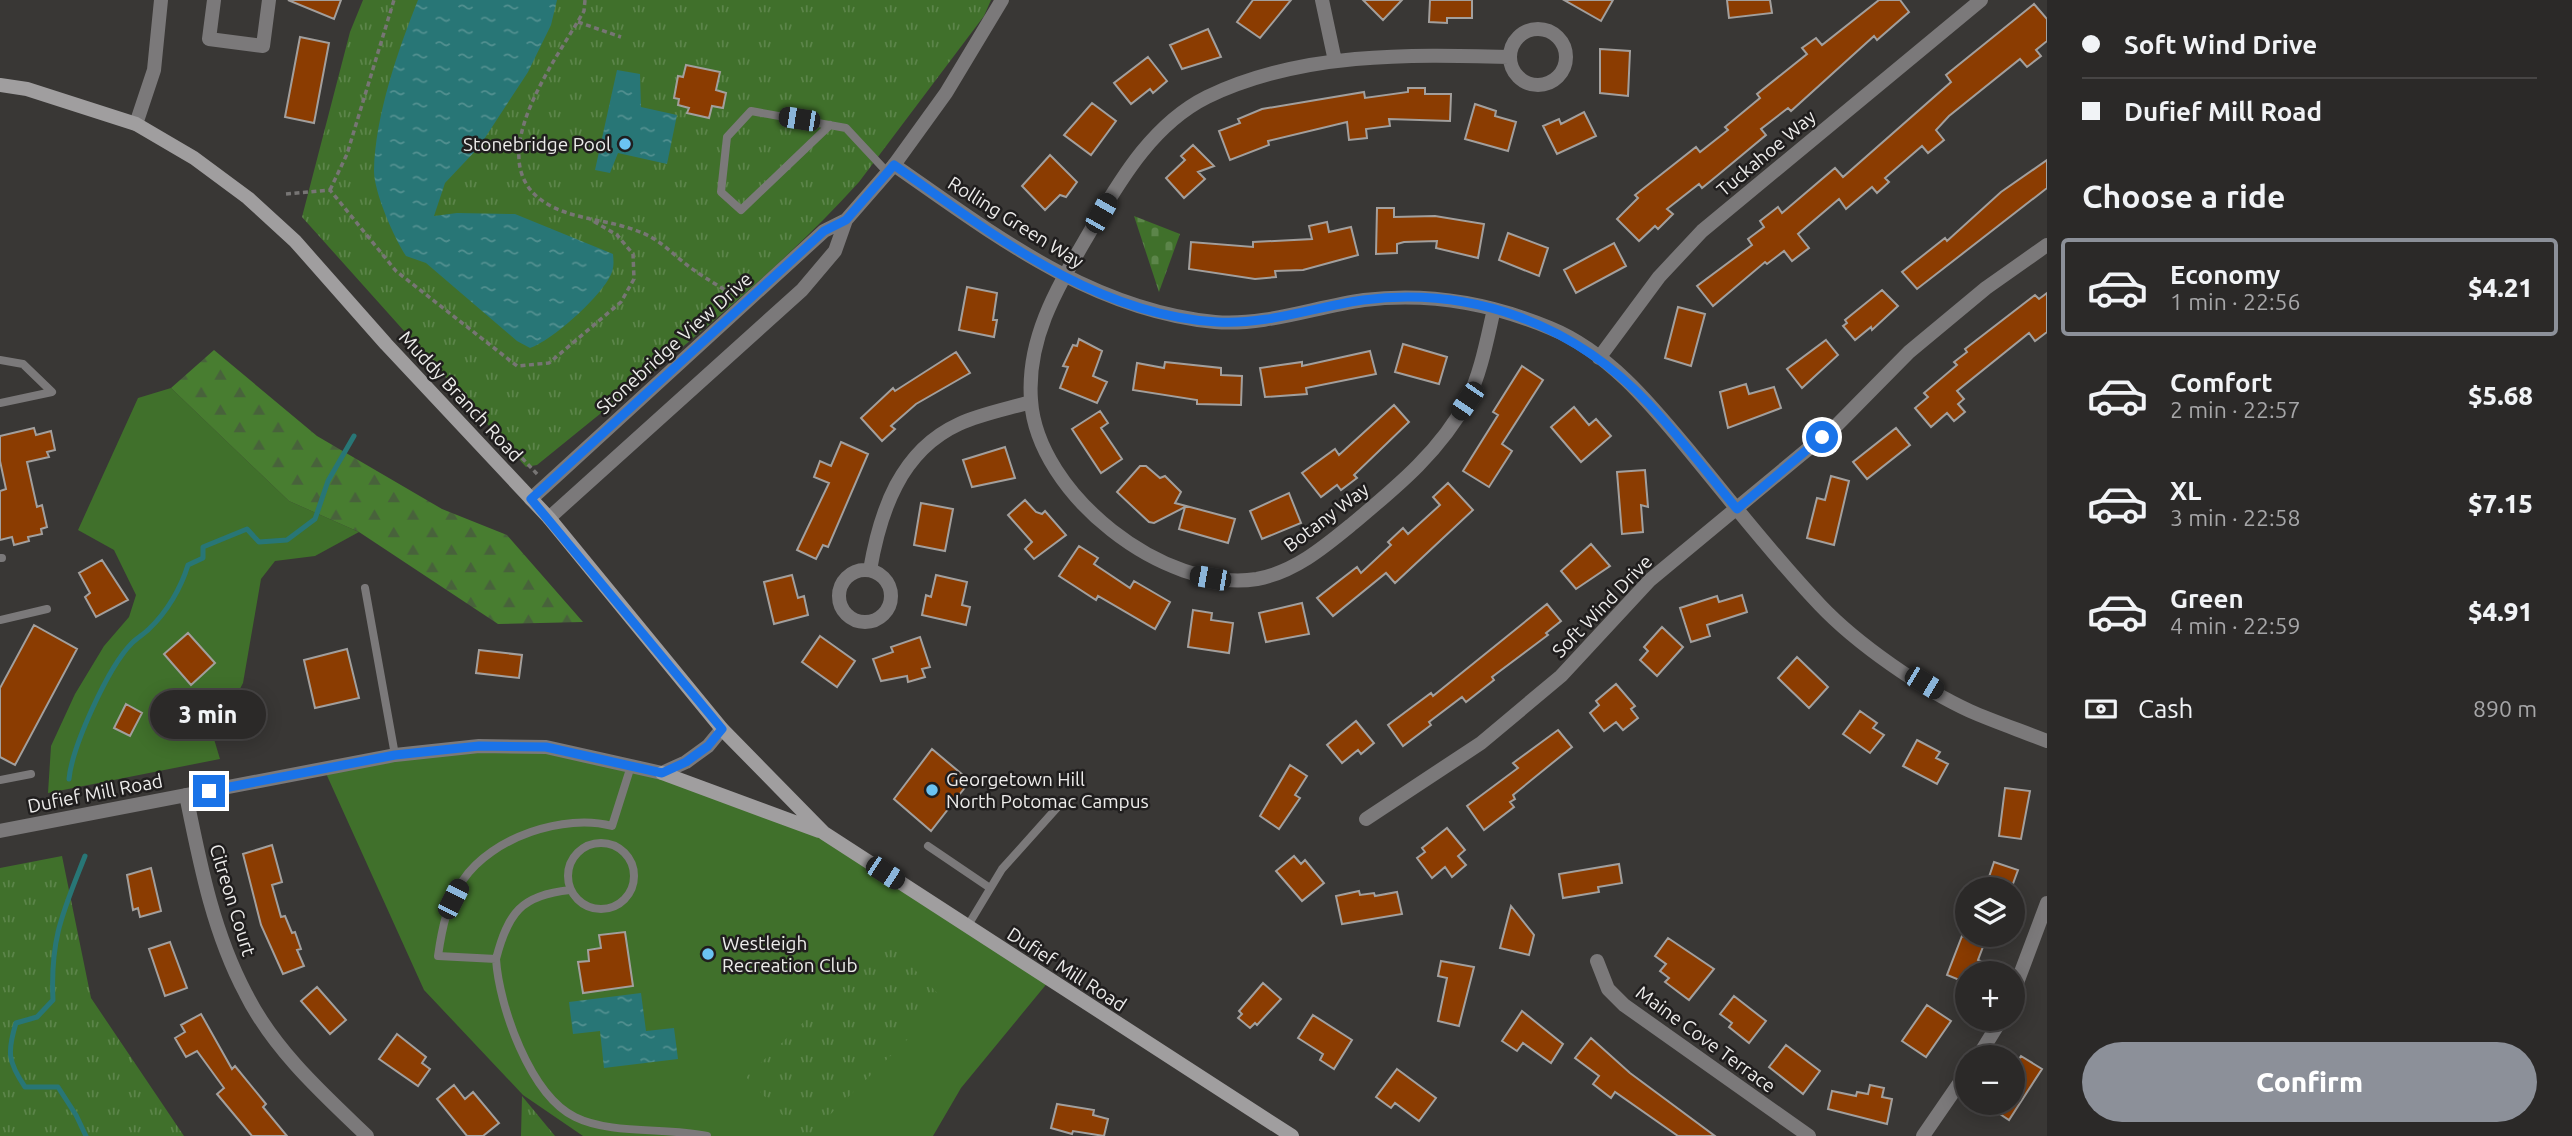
<!DOCTYPE html>
<html lang="en">
<head>
<meta charset="utf-8">
<style>
  :root { --surface:#2b2928; --page:#373534; --text:#f1f3f6; --muted:#a6a6a8; --line:#474545; --accent:#8c9099 }
  body { margin:0; font-family:Ubuntu,sans-serif; background:var(--page); color:var(--text); height:100vh; display:flex; flex-direction:column; font-size:26px; white-space:nowrap }
  * { box-sizing:border-box; margin:0 }
  p { font-size:23px; color:var(--muted) }
  .icon { flex:none; width:38px; height:38px; fill:none; stroke:currentColor; stroke-width:2; stroke-linecap:round; stroke-linejoin:round }
  .map { position:relative; flex:1; overflow:hidden }
  .details { display:flex; flex-direction:column; background:var(--surface); width:525px }
  .details>* { flex:none }
  .hud { display:grid; align-content:center; height:154px; padding:0 35px; background:var(--surface) }
  .tools { position:absolute; left:1955px; top:877px; display:grid; gap:14px }
  .tools a { display:grid; place-items:center; width:70px; height:70px; border-radius:50%; background:var(--surface); box-shadow:0 4px 18px #0003,0 0 0 2px var(--line); font-size:35px }
  .end { position:absolute; width:32px; height:32px; margin:-16px; border:9px solid #1a73e8; background:#fff; box-shadow:0 0 0 4px #fff }
  .from { border-radius:50% }
  .bubble { position:absolute; height:49px; border-radius:24px; background:var(--surface); box-shadow:0 4px 18px #0003,0 0 0 2px var(--line); font-size:23px; font-weight:800; line-height:49px; text-align:center }
  .car { position:absolute; width:21px; height:42px; margin:-21px -10px; border-radius:9px; box-shadow:0 0 5px 2px #0007; background:linear-gradient(#222 24%,#8ab4d8 0 40%,#222 0 76%,#8ab4d8 0 86%,#222 0) }
  .hud b { display:flex; align-items:center; gap:24px; height:66px; font-size:26px }
  .hud b+b { border-top:2px solid var(--line) }
  .hud i { width:18px; height:18px; background:var(--text) }
  ul { padding:0; list-style:none }
  li { display:flex; align-items:center; gap:21px; height:98px; margin:0 14px 10px; padding:0 21px; border:4px solid transparent; border-radius:7px }
  li div { flex:1 }
  li b { display:block; font-size:26px }
  li em { font-style:normal; font-weight:800 }
  li.active { border-color:var(--accent) }
  li>.icon { width:63px; height:63px; stroke-width:1.5 }
  h2 { padding:0 35px; font-size:32px; line-height:84px }
  .pay { display:flex; align-items:center; gap:18px; height:77px; padding:0 35px; font-size:26px }
  .pay p { margin-inline-start:auto }
  .primary-button { display:flex; gap:14px; margin-top:auto; padding:14px 35px }
  .primary-button a { flex:1; height:80px; border-radius:42px; background:var(--accent); color:#fff; font-size:28px; font-weight:800; line-height:80px; text-align:center }
  main { display:flex; flex:1; min-height:0 }
  .map>svg:first-child { display:block }
</style>
</head>
<body>
<main>
<div class="map">
<svg width="2047" height="1136" viewBox="0 0 2047 1136">
  <defs>
    <pattern id="forest-firs" width="22" height="20" patternUnits="userSpaceOnUse" patternTransform="scale(1.75)"><rect width="22" height="20" fill="#487d30"/><path d="M5 1l3.5 6h-7zM16 11l3.5 6h-7z" fill="#48623b"/></pattern>
    <pattern id="cemetery-stones" width="16" height="16" patternUnits="userSpaceOnUse" patternTransform="scale(1.75)"><rect width="16" height="16" fill="#40702b"/><path d="M2 7V4a2 2 0 0 1 4 0v3zM10 15v-3a2 2 0 0 1 4 0v3z" fill="#5c854a"/></pattern>
    <pattern id="park-tufts" width="24" height="20" patternUnits="userSpaceOnUse" patternTransform="scale(1.75)"><rect width="24" height="20" fill="#40702b"/><path d="M3 7l-1-3M5 7V3M7 7l1-3M15 17l-1-3M17 17v-4M19 17l1-3" fill="none" stroke="#5c854a"/></pattern>
    <pattern id="water-ripples" width="26" height="14" patternUnits="userSpaceOnUse" patternTransform="scale(1.75)"><rect width="26" height="14" fill="#287676"/><path d="M2 4q2-2 4 0t4 0M15 11q2-2 4 0t4 0" fill="none" stroke="#529090"/></pattern>
  </defs>
  <rect width="100%" height="100%" fill="#393735"/>
  <path fill="#40702b" d="M171,388L289,501L359,532L315,556L275,561L261,579L243,683L214,739L220,759L48,793L51,746L75,694L104,646L129,617L136,595L114,550L78,530L138,398Z
    M546,747L662,773L824,833L1049,981L961,1088L933,1136H583L523,1095L424,990L324,769L395,755Z"/>
  <path fill="url(#forest-firs)" d="M214,350L317,436L442,509L507,535L583,622L498,624L359,532L289,501L171,388Z"/>
  <path fill="url(#cemetery-stones)" d="M1134,216L1180,234L1159,292Z"/>
  <path fill="url(#park-tufts)" d="M363,0H991L984,16L859,182C764,287 647,375 537,465L526,467L302,217L350,32Z
    M62,856L91,998L184,1136H0V868Z
    M886,940L946,1002L876,1070L816,1008Z
    M814,1012L873,1073L808,1136H802L746,1077Z
    M522,1096L555,1136H521Z"/>
  <path fill="url(#water-ripples)" d="M418,0H557L551,25L528,72L479,147L445,183L434,216L457,213L515,214L613,254C614,264 614,271 608,280C596,300 553,340 530,348L517,341L426,263L406,256C394,238 374,192 374,171C375,116 398,50 418,0Z
    M617,70L640,74L641,107L677,115L667,164L618,153L610,173L595,170Z
    M641,993L646,1031L674,1028L678,1059L604,1068L600,1031L573,1034L569,1002Z"/>
  <g fill="none" stroke-linecap="round" stroke-linejoin="round">
    <path stroke="#287676" stroke-width="5" d="M69,779C72,747 108,667 132,643C137,638 144,634 149,629C167,612 181,588 188,565L203,558V547L247,529L259,542L287,540L315,519L328,481L354,436
      M85,856C63,912 50,938 53,1000L37,1017L16,1023C7,1052 8,1062 25,1087H58L76,1115L86,1136"/>
  </g>
  <path fill="#8b3c01" stroke="#a29f9d" stroke-width="2" d="M288,0H341L334,19Z
    M1253,0H1291L1260,38L1237,22Z
    M1363,0H1402L1383,20Z
    M1430,0H1472V18H1447V23L1429,22Z
    M1564,0H1613L1601,21Z
    M1727,0H1770L1772,13L1729,18Z
    M1879,0H1900L1909,12L1877,40L1874,36L1791,111L1788,108L1761,129L1766,135L1718,175L1702,188L1699,184L1667,209L1673,214L1658,229L1655,226L1639,241L1617,219L1638,198L1635,195L1696,147L1700,152L1728,130L1725,127L1760,98L1757,94L1807,54L1802,48L1816,38L1822,45Z
    M2034,4L2047,19V41L2036,50L2041,56L2027,67L2020,59L1949,116L1936,130L1944,140L1928,153L1922,146L1885,178L1889,182L1877,193L1872,187L1846,209L1839,199L1798,234L1809,248L1792,261L1784,251L1767,264L1765,262L1713,306L1697,286L1752,245L1748,239L1764,227L1760,221L1778,207L1782,213L1835,168L1843,177L1951,82L1946,75Z
    M1208,29L1221,57L1182,69L1170,45Z
    M300,37L329,43L314,123L285,117Z
    M1600,49L1630,51L1628,96L1600,93Z
    M1148,57L1167,81L1153,93L1150,89L1131,104L1114,83Z
    M686,65L720,72L716,90L726,93L723,108L712,106L709,118L687,113L689,108L678,105L679,99L674,98L678,76L683,77Z
    M1408,88H1425V94H1451L1450,121L1389,119L1390,126L1366,129L1367,138L1349,140L1347,122L1268,141L1269,145L1230,160L1219,131L1240,123L1238,119L1262,109L1364,92L1365,98L1408,92Z
    M1092,103L1116,121L1091,155L1064,135Z
    M1475,104L1496,111L1495,116L1516,122L1508,151L1465,139Z
    M1584,112L1596,136L1557,154L1543,126L1559,119L1561,124Z
    M1193,145L1214,166L1198,172L1205,179L1184,198L1166,178L1185,160L1181,156Z
    M1050,155L1077,182L1066,197L1060,195L1045,210L1022,186Z
    M2047,160V188L1917,289L1902,272L1945,238L1947,241L2001,192Z
    M1377,208H1394V217L1435,216L1484,224L1478,258L1436,248L1437,241L1404,242L1397,244V253L1376,254Z
    M1327,222L1329,232L1351,227L1358,255L1303,270L1275,271L1276,277L1255,279L1189,269L1191,242L1253,247V242L1312,239L1309,226Z
    M1508,233L1548,248L1539,276L1499,260Z
    M1614,243L1626,266L1576,293L1564,270Z
    M967,287L997,293L993,320H997L994,337L959,330Z
    M1882,290L1898,306L1872,330L1871,327L1855,340L1843,326L1847,323L1845,320Z
    M2047,293V332L2035,341L2029,333L1957,391L1964,399L1958,404L1965,412L1954,421L1947,413L1931,427L1915,408L1928,397L1924,393L1957,365L1954,362L1967,352L1965,349L2035,295L2039,299Z
    M1678,307L1705,314L1691,366L1665,358Z
    M1079,339L1102,351L1093,376L1107,382L1097,403L1060,388L1068,367L1063,366L1073,345L1077,346Z
    M1826,340L1838,355L1802,388L1787,369Z
    M1403,344L1447,357L1439,384L1395,372Z
    M1370,351L1376,374L1306,388L1307,394L1265,397L1260,368L1302,362V366Z
    M956,352L970,373L916,404L891,426L895,429L882,441L861,418L893,388L895,391Z
    M1165,362L1221,368V375L1242,376L1241,405L1197,404V400L1133,390L1137,363L1164,368Z
    M1522,366L1543,380L1502,444L1512,451L1489,487L1463,471L1498,415L1493,412Z
    M1746,384L1749,394L1774,387L1781,408L1728,428L1720,392Z
    M1394,405L1409,422L1354,475L1357,478L1341,490L1337,485L1321,497L1302,473L1335,449L1339,455Z
    M1574,407L1589,425L1596,419L1611,436L1581,462L1551,427Z
    M1100,411L1108,423L1101,428L1122,459L1101,473L1072,429Z
    M34,428L36,435L51,431L55,450L47,452L49,457L27,462L37,507L42,505L47,527L41,529L42,534L28,537L29,541L14,545L12,537L0,540V491L6,489L0,461V436Z
    M1896,428L1910,445L1867,479L1853,462Z
    M841,442L868,454L828,547L823,545L816,559L797,550L829,483L814,477L820,461L831,466Z
    M1005,447L1015,478L972,487L963,460Z
    M1140,466H1146L1160,478L1165,476L1181,492L1175,503L1235,519L1228,543L1179,529L1185,507L1154,523L1149,522L1117,492Z
    M1645,470L1648,507L1641,505L1643,532L1622,534L1617,472Z
    M1831,476L1849,481L1834,545L1807,538L1817,498L1825,500Z
    M1448,483L1473,510L1395,583L1386,573L1333,616L1317,598L1357,567L1361,573L1391,545L1388,542L1403,528L1408,534L1440,505L1433,497Z
    M1289,493L1301,523L1262,539L1250,511Z
    M1025,500L1036,512L1042,514L1045,511L1066,535L1034,559L1025,549L1032,542L1008,515Z
    M921,503L953,509L945,551L914,545Z
    M1591,544L1610,566L1576,589L1561,571Z
    M1079,546L1098,558L1094,564L1130,588L1134,581L1170,602L1155,629L1098,596L1096,600L1059,576Z
    M102,560L128,600L96,617L85,597L90,593L79,573Z
    M792,575L798,598L804,596L808,615L774,624L764,582Z
    M936,575L967,582L962,605L970,607L966,625L922,615L926,595L931,597Z
    M1742,595L1747,612L1707,625L1710,636L1691,642L1680,608L1717,596L1719,602Z
    M1302,603L1309,634L1266,642L1259,613Z
    M1547,604L1561,621L1546,633L1548,635L1492,677L1494,680L1466,702L1462,697L1429,722L1431,725L1403,746L1388,725L1431,693L1433,696Z
    M1193,610L1212,613L1211,620L1233,623L1229,653L1188,647Z
    M34,625L77,649L15,765L0,757V688Z
    M1662,627L1683,647L1657,676L1640,660L1648,651L1644,647Z
    M188,633L215,663L191,685L164,654Z
    M820,636L855,661L837,687L802,662Z
    M920,637L930,667L922,669L925,677L908,682L907,676L881,681L873,659L893,652L891,647Z
    M347,649L359,698L315,708L304,660Z
    M479,650L522,655L519,678L476,673Z
    M1797,657L1828,687L1809,708L1778,678Z
    M1616,684L1635,706L1631,709L1638,718L1623,730L1616,722L1604,731L1590,713L1599,705L1596,701Z
    M126,704L142,713L130,736L114,728Z
    M1860,711L1877,723L1873,728L1884,735L1870,753L1843,734Z
    M1356,721L1374,743L1361,754L1358,750L1342,763L1327,745Z
    M1558,730L1572,747L1513,795L1515,799L1510,802L1514,807L1484,830L1467,806L1518,768L1513,763Z
    M1917,740L1940,752L1936,758L1948,764L1937,784L1903,766Z
    M932,749L970,781L931,831L894,799Z
    M1290,765L1307,776L1295,795L1300,798L1279,829L1260,816Z
    M2005,788L2030,791L2021,839L1999,836Z
    M1447,828L1465,850L1458,856L1466,865L1452,877L1445,867L1432,878L1417,858L1425,852L1422,848Z
    M272,845L282,882L272,885L281,917L285,916L292,933L295,932L301,949L297,950L304,966L283,974L261,925L243,854Z
    M1294,856L1301,864L1305,860L1324,883L1302,901L1276,871Z
    M1994,862L2018,870L2011,889H1985Z
    M1619,864L1622,883L1598,887L1599,892L1563,898L1559,874Z
    M151,868L161,911L140,917L138,908L133,910L127,875Z
    M1359,891L1360,895L1374,893L1375,896L1397,892L1402,914L1342,924L1336,896Z
    M1511,906L1534,935L1529,955L1500,948Z
    M625,932L633,986L583,993L578,962L589,961L588,950L601,948L599,935Z
    M1962,936L1984,944L1978,960L1983,962L1978,973H1967V983L1947,975Z
    M1668,938L1714,969L1689,1000L1665,982L1669,978L1660,971L1666,964L1655,956Z
    M170,942L187,988L165,996L149,949Z
    M1441,961L1474,967L1459,1026L1438,1021L1447,978L1438,976Z
    M1263,983L1281,999L1257,1025L1255,1023L1250,1028L1238,1018L1242,1014L1239,1011Z
    M317,987L346,1020L330,1034L301,1001Z
    M1734,996L1766,1021L1749,1043L1729,1027L1732,1023L1720,1014Z
    M1927,1005L1951,1021L1926,1057L1902,1041Z
    M1522,1011L1563,1044L1551,1063L1523,1043L1517,1051L1502,1041Z
    M201,1014L232,1069L235,1066L266,1104L263,1107L287,1136H252L217,1094L224,1088L197,1051L186,1057L175,1038L185,1032L181,1025Z
    M1313,1015L1352,1040L1334,1069L1320,1060L1323,1054L1298,1038Z
    M397,1034L426,1057L422,1063L430,1069L418,1086L379,1059Z
    M1591,1038L1630,1073L1715,1136H1678L1615,1092L1611,1098L1593,1084L1599,1076L1575,1058Z
    M1786,1045L1820,1071L1803,1094L1769,1067Z
    M2021,1056L2042,1069L2009,1120L1982,1102H2012V1069Z
    M1397,1069L1436,1098L1419,1121L1395,1103L1391,1108L1376,1097Z
    M454,1085L465,1099L473,1092L499,1123L483,1136H467L437,1099Z
    M1870,1085L1884,1088L1882,1097L1892,1099L1887,1124L1828,1109L1832,1091L1856,1096L1857,1092L1868,1094Z
    M1057,1104L1094,1110L1093,1115L1108,1119L1104,1136L1073,1131L1072,1134L1051,1128Z"/>
  <g fill="none" stroke-linecap="round" stroke-linejoin="round">
    <path stroke="#777574" stroke-width="3.5" stroke-dasharray="5 3.5" stroke-linecap="butt" d="M585,0L584,11C554,64 467,175 562,211C591,222 619,221 649,236C663,243 675,256 687,265C700,275 714,283 728,292
      M578,22L621,37
      M330,190L347,154L394,0
      M286,194L330,190L396,271L517,366L549,363L621,302L634,279L633,254L617,235L588,218
      M522,458L538,475"/>
    <path stroke="#7b797a" stroke-width="8" d="M830,125L741,210L721,192L727,137L751,111L846,128L887,172
      M0,360L23,364L52,392L0,403
      M0,558H2
      M365,588L395,755
      M0,620L47,609
      M0,780L31,774
      M568 876a33 33 0 1 1 66 0a33 33 0 1 1-66 0Z
      M928,846L990,888
      M570,890C521,895 508,913 496,959L438,956C442,928 447,903 463,880C492,837 565,813 612,826L631,766
      M967,927L1002,869L1063,801
      M496,959C499,1006 530,1095 575,1117C611,1135 668,1127 707,1136"/>
    <path stroke="#7b797a" stroke-width="14" d="M214,0L209,39L263,46L269,0
      M1322,0L1335,61
      M1510 57a28 28 0 1 1 56 0a28 28 0 1 1-56 0Z
      M136,124L154,70L161,0
      M894,165C993,234 1091,310 1215,322C1266,326 1314,307 1364,300C1429,292 1490,303 1550,328C1609,352 1653,407 1692,454C1734,505 1775,558 1820,605C1857,644 1922,689 1970,711C1995,722 2022,731 2047,741
      M1494,309C1487,339 1481,373 1467,401C1440,452 1394,489 1351,525C1323,548 1294,572 1257,579C1165,594 1037,494 1031,400C1026,333 1063,279 1095,223C1123,175 1155,123 1207,97C1300,52 1409,54 1509,57
      M1599,358L1659,277L1702,231L1981,0
      M839 596a26 26 0 1 1 52 0a26 26 0 1 1-52 0Z
      M870,570C880,512 900,451 959,424C981,414 1007,409 1031,402
      M186,795C200,864 213,932 246,994C274,1050 323,1094 367,1136
      M1366,819L1481,743L1561,676L1650,580L1837,425L1909,352L1986,288L2047,245
      M1597,961L1608,989L1624,1005L1809,1136
      M2012,996L2047,903
      M1978,1057L2002,1018
      M1923,1136L1967,1072"/>
    <path stroke="#7b797a" stroke-width="14" d="M531,499L824,231L846,220
      M549,518L802,290L835,251L846,220L894,165L946,93L1002,0
      M0,831L395,755L479,746L546,747L662,773L686,762L708,746L722,729"/>
    <path stroke="#a09e9f" stroke-width="14" d="M0,85L27,89L136,124L194,158L248,198L295,241L386,344L549,518L722,729L824,833L1292,1136
      M662,773L819,831"/>
  </g>
  <g fill="none" stroke-linecap="round" stroke-linejoin="round">
    <path stroke="#1a73e8" stroke-width="9" d="M209,791L395,755L479,746L546,747L662,773L686,762L708,746L722,729L531,499L824,231L846,220L894,165C991,233 1094,315 1217,322C1267,325 1314,307 1363,300C1472,286 1574,324 1649,404C1680,437 1708,474 1737,509L1822,437"/>
  </g>
  <g fill="#6bc3f2" stroke="#201e1e" stroke-width="2.5">
    <circle cx="625" cy="144" r="7"/>
    <circle cx="932" cy="790" r="7"/>
    <circle cx="708" cy="954" r="7"/>
  </g>
  <g text-anchor="middle" stroke-width="5" stroke-linejoin="round" paint-order="stroke">
    <g font-size="19" fill="#edeceb" stroke="#201e1e" text-anchor="start">
      <text x="611" y="151" text-anchor="end">Stonebridge Pool</text>
      <text x="946" y="786">Georgetown Hill<tspan x="946" dy="22">North Potomac Campus</tspan></text>
      <text x="722" y="950">Westleigh<tspan x="722" dy="22">Recreation Club</tspan></text>
    </g>
    <g font-size="19" fill="#edeceb" stroke="#201e1e">
      <text transform="translate(1766 153) rotate(-40)" y="7">Tuckahoe Way</text>
      <text transform="translate(1016 222) rotate(32)" y="7">Rolling Green Way</text>
      <text transform="translate(674 343) rotate(-42)" y="7">Stonebridge View Drive</text>
      <text transform="translate(461 396) rotate(47)" y="7">Muddy Branch Road</text>
      <text transform="translate(1326 517) rotate(-37)" y="7">Botany Way</text>
      <text transform="translate(1602 606) rotate(-46)" y="7">Soft Wind Drive</text>
      <text transform="translate(95 793) rotate(-11)" y="7">Dufief Mill Road</text>
      <text transform="translate(233 900) rotate(73)" y="7">Citreon Court</text>
      <text transform="translate(1067 969) rotate(33)" y="7">Dufief Mill Road</text>
      <text transform="translate(1706 1039) rotate(36)" y="7">Maine Cove Terrace</text>
    </g>
  </g>
</svg>
<div class="tools">
<a><svg class="icon" aria-label="layers" viewBox="0 0 24 24"><path d="M12 4l9 5-9 5-9-5zM3 14l9 5 9-5"/></svg></a>
<a>+</a>
<a>−</a>
</div>
<i class="end from" style="left:1822px;top:437px"></i>
<i class="end" style="left:209px;top:791px"></i>
<div class="bubble" style="left:150px;top:690px;width:116px">3 min</div>
<i class="car" style="left:799px;top:119px;rotate:279deg"></i>
<i class="car" style="left:1101px;top:213px;rotate:30deg"></i>
<i class="car" style="left:1467px;top:401px;rotate:214deg"></i>
<i class="car" style="left:1210px;top:578px;rotate:280deg"></i>
<i class="car" style="left:1924px;top:683px;rotate:121deg"></i>
<i class="car" style="left:885px;top:873px;rotate:123deg"></i>
<i class="car" style="left:453px;top:899px;rotate:27deg"></i>
</div>
<section class="details">
<div class="hud">
<b><i class="from"></i>Soft Wind Drive</b>
<b><i></i>Dufief Mill Road</b>
</div>
<h2>Choose a ride</h2>
<ul>
<li class="active"><svg class="icon" aria-label="car" viewBox="0 0 24 24"><path d="M5 17H2v-5l4-1 3-4h7l3 4 3 1v5h-3M9 17h6M6 11h13"/><circle cx="7" cy="17" r="2"/><circle cx="17" cy="17" r="2"/></svg><div><b>Economy</b><p>1 min · 22:56</p></div><em>$4.21</em></li>
<li><svg class="icon" aria-label="car" viewBox="0 0 24 24"><path d="M5 17H2v-5l4-1 3-4h7l3 4 3 1v5h-3M9 17h6M6 11h13"/><circle cx="7" cy="17" r="2"/><circle cx="17" cy="17" r="2"/></svg><div><b>Comfort</b><p>2 min · 22:57</p></div><em>$5.68</em></li>
<li><svg class="icon" aria-label="car" viewBox="0 0 24 24"><path d="M5 17H2v-5l4-1 3-4h7l3 4 3 1v5h-3M9 17h6M6 11h13"/><circle cx="7" cy="17" r="2"/><circle cx="17" cy="17" r="2"/></svg><div><b>XL</b><p>3 min · 22:58</p></div><em>$7.15</em></li>
<li><svg class="icon" aria-label="car" viewBox="0 0 24 24"><path d="M5 17H2v-5l4-1 3-4h7l3 4 3 1v5h-3M9 17h6M6 11h13"/><circle cx="7" cy="17" r="2"/><circle cx="17" cy="17" r="2"/></svg><div><b>Green</b><p>4 min · 22:59</p></div><em>$4.91</em></li>
</ul>
<div class="pay"><svg class="icon" aria-label="cash" viewBox="0 0 24 24"><path d="M3 7h18v10H3z"/><circle cx="12" cy="12" r="2"/></svg>Cash<p>890 m</p></div>
<div class="primary-button"><a>Confirm</a></div>
</section>
</main>
</body>
</html>
